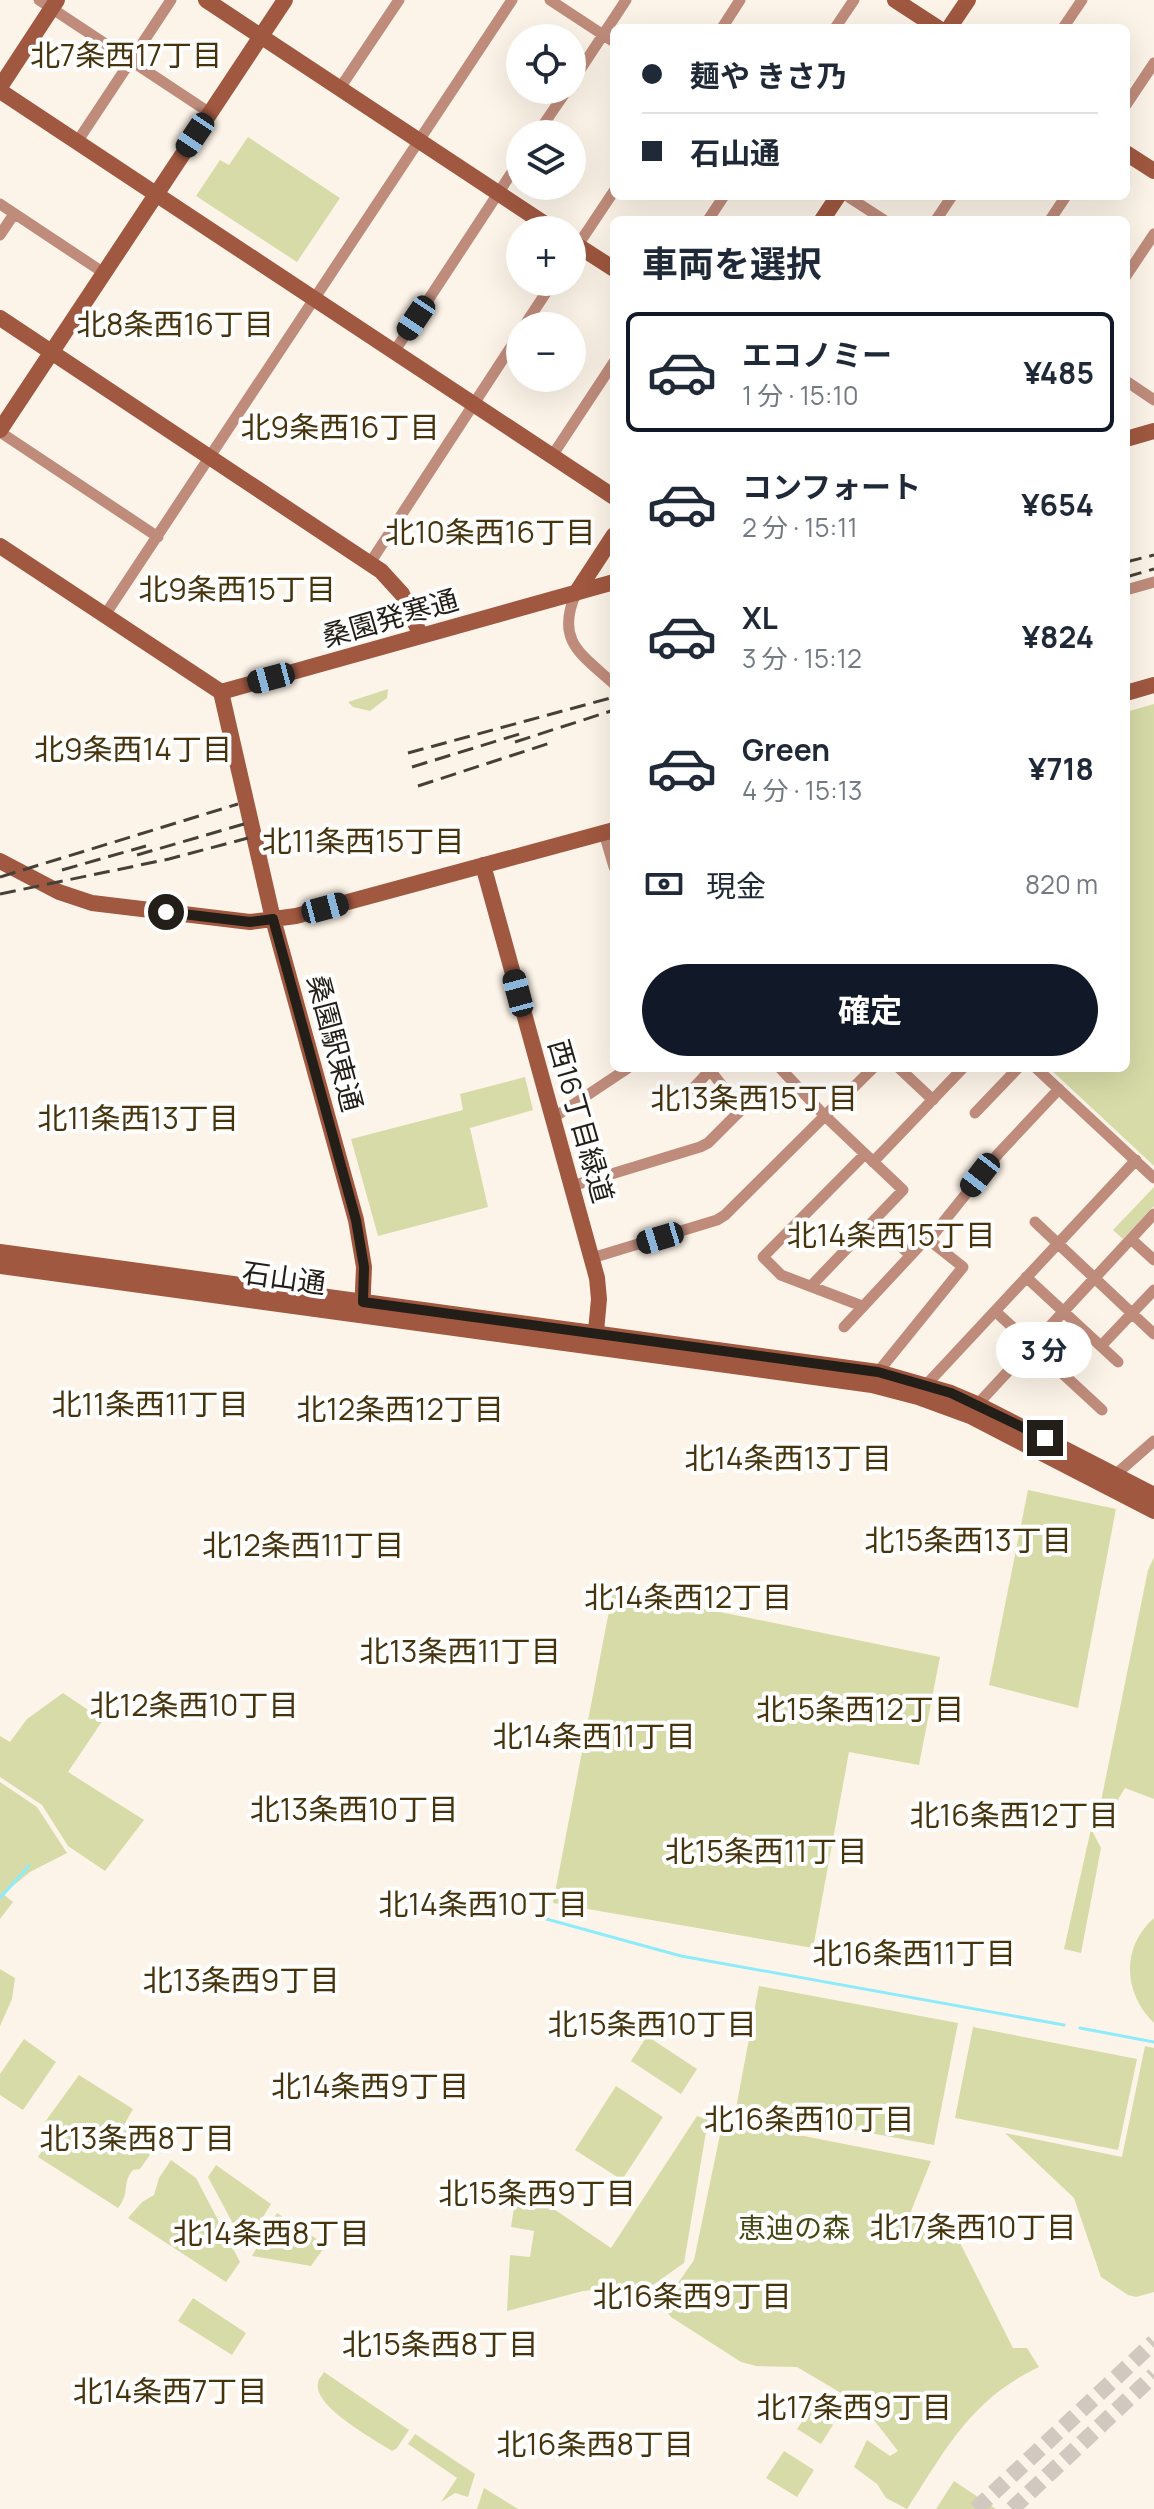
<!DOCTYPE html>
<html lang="ja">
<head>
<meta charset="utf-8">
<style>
  :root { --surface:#fff; --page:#f2f2f3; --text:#1f2937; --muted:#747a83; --line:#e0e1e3; --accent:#111827 }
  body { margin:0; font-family:Manrope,"Noto Sans JP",sans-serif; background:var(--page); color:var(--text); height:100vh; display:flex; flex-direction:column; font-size:30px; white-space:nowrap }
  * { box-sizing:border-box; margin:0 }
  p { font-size:26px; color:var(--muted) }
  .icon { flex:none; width:44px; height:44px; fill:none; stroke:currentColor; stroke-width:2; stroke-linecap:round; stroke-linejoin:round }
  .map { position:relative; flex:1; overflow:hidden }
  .panel { position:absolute; left:610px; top:216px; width:520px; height:856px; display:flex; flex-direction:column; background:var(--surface); border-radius:12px; box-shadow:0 8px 32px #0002 }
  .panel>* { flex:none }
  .hud { position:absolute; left:610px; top:24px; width:520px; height:176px; border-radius:12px; box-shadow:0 8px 32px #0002; display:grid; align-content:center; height:176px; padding:0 32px; background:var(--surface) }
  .buttons { position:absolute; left:506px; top:24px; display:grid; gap:16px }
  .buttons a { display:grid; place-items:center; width:80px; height:80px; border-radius:50%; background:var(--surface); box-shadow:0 8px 32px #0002; font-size:40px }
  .end { position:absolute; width:36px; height:36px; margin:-18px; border:10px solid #231e17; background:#fff; box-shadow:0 0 0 4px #fff }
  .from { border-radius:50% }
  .bubble { position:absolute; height:56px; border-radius:28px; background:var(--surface); box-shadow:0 8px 32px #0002; font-size:26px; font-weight:700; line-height:56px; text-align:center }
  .car { position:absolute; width:24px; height:48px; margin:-24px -12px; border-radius:10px; box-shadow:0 0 6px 2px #0007; background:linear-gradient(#222 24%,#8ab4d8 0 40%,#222 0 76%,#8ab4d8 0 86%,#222 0) }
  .hud b { display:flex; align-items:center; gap:28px; height:76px; font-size:30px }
  .hud b+b { border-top:2px solid var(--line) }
  .hud i { width:20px; height:20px; background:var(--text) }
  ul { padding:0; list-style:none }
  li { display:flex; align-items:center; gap:24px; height:120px; margin:0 16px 12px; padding:0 16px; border:4px solid transparent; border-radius:12px }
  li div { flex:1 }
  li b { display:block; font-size:30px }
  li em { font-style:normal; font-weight:700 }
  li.selected { border-color:var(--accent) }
  li>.icon { width:72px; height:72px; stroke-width:1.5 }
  h2 { padding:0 32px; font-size:36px; line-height:96px }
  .pay { display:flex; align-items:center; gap:20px; height:88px; padding:0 32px; font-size:30px }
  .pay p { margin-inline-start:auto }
  .action { display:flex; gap:16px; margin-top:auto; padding:16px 32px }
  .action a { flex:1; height:92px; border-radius:48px; background:var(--accent); color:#fff; font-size:32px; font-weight:700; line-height:92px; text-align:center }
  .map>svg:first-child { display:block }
</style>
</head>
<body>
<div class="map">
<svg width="1154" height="2509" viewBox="0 0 1154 2509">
  <rect width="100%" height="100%" fill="#fdf4e9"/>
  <path fill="#d7dba7" d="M248,137L340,198L297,262L196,196L220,160L229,165Z
    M388,689L387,698L370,711L353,707L348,702Z
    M1154,704V1166L1049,1068H1126V712Z
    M525,1077L533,1110L470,1128L488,1207L378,1236L351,1139L463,1110L460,1094Z
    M1154,1187V1206L1123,1239L1113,1230Z
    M1028,1490L1116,1509L1078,1708L989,1685Z
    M1154,1557V1799L1125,1788L1105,1821L1100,1806L1148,1570Z
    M613,1590L940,1657L919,1765L849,1752L813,1948L553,1903Z
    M63,1693L103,1720L68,1772L144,1820L105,1871L68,1846L42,1805L0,1777V1736L10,1742L27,1719Z
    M0,1782L37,1807L67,1853L30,1872L3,1894L13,1902L0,1919Z
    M1091,1829L1101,1848L1081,1953L1064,1949Z
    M1154,1918V2023C1123,1993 1121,1947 1154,1918Z
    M0,1969L15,1978L12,1999L0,2026Z
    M759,1986L958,2023L934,2145L736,2108Z
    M973,2027L1137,2059L1118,2150L955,2118Z
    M647,2036L697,2069L681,2094L631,2061Z
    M24,2039L56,2062L23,2110L0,2095V2074Z
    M1145,2046L1154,2048V2292L1136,2297L1128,2295L1101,2277L1074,2198L1005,2133L1122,2157Z
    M79,2075L133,2109L124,2125L152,2152L140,2169L133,2170C121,2184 131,2192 118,2208L38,2157L52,2136L45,2122Z
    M616,2086L663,2117L622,2180L575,2150Z
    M697,2116L708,2120L684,2263L653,2285L583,2291L507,2311L510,2255L530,2257L534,2231L511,2227L514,2208L526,2190L611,2248Z
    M723,2120L931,2161L902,2234L913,2223L944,2224L956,2235L1013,2348H1027L1039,2367C971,2399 946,2449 907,2509L886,2498L877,2484L854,2467L867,2440L890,2456L898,2451L863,2406L797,2367L756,2366L741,2362L671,2317L662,2306L694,2260Z
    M171,2160L196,2178L240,2262L226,2282L128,2218L142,2202L154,2195L159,2178Z
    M216,2165L271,2204L245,2246L208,2177Z
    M277,2213L326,2245L311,2266L252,2256Z
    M193,2298L246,2333L232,2355L178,2321Z
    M324,2372L409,2430L397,2448L392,2451C374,2439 313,2407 318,2383C318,2379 322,2376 324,2372Z
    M810,2410L833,2425L821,2444L797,2429Z
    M415,2434L475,2474L468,2497L455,2493L441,2502L457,2478L408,2444Z
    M784,2451L814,2470L797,2497L766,2478Z
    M954,2481L996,2509H936Z
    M484,2488L518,2509H477Z"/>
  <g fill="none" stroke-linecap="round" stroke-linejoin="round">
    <path stroke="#8eebfa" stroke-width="3" d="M0,1898L29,1866
      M539,1917L681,1956L1064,2025
      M1080,2028L1154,2042"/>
    <path stroke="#d1c9bf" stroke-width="16" stroke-dasharray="16 8" stroke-linecap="butt" d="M976,2509L1154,2342
      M1012,2509L1154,2375"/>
    <path stroke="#bf8c7b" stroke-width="11" d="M39,0L210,113
      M550,0L614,42
      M722,28L740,0
      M835,28L854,0
      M1063,28L1082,0
      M572,82L626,0
      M340,88L399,0
      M1126,105L1154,63
      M537,134L567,90
      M77,142L171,0
      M847,196L884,220
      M0,204L104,273
      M708,220L724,196
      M936,220L952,196
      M1050,220L1066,196
      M0,235L14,214
      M572,254L614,191
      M1126,276L1154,234
      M524,326L553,282
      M394,352L520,160
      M1126,381L1154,400
      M0,432L158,537
      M552,456L614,362
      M370,563L520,333
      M1126,590L1154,582
      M576,593C555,641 581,654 614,684
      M105,615L512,0
      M604,833L614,867
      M780,1068L824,1115L903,1190L811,1286
      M899,1068L933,1100
      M1036,1068L1154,1178
      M689,1093L712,1068
      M975,1113L1018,1068
      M553,1118L628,1068
      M873,1162L963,1068
      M572,1186L700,1147L708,1143L741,1110L710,1070
      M875,1221L910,1255
      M1035,1222L1154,1334
      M1131,1239L1154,1260
      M592,1258L717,1220L725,1215L873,1068
      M1026,1277L1118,1362
      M862,1306L781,1275L763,1257L865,1154
      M995,1311L1102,1410
      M844,1327L926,1239L929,1240L998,1154L1059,1089
      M1101,1346L1154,1290
      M878,1372L963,1267L929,1240
      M926,1385L1136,1160
      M975,1407L1154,1214
      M1115,1475L1154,1441"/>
    <path stroke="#a05840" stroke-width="16" d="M206,0L554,230
      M895,0L938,28
      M949,28L968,0
      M0,87L57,0
      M0,91L614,497
      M1126,153L1154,171
      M822,220L838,196
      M572,242L614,269
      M0,318L381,571L402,594L421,636
      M0,430L285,0
      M1126,439L1154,431
      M0,546L221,692L614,582
      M576,593L614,535
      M221,692L273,919L356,1220L364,1267L362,1313
      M1126,693L1154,685
      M0,861L59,892L92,903L250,922L296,916L614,830
      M483,865L597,1278L599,1299L595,1342
      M0,1252L878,1372L951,1393L977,1404L1154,1495
      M0,1266L872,1385L918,1397L970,1416L1154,1511"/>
    <path stroke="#454038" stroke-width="3" stroke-dasharray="16 8" stroke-linecap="butt" d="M1126,562L1154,555
      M1126,577L1154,569
      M515,742L614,710
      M408,753L614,697
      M412,767L526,732
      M418,786L550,743
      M137,855L244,824
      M62,870L146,846
      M0,877L238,804
      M0,894L169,859L248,838"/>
  </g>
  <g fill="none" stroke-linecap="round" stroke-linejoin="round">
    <path stroke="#231e17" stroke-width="10" d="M166,912L250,922L273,919L356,1220L364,1267L363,1302L878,1372L951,1393L1045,1438"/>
  </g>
  <g text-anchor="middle" stroke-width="8" stroke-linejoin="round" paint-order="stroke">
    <g font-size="28" fill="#231e17" stroke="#fff">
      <text transform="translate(390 618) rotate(-16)" y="10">桑園発寒通</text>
      <text transform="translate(335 1043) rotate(75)" y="10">桑園駅東通</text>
      <text transform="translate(581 1121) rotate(74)" y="10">西16丁目緑道</text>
      <text transform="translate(284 1278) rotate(8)" y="10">石山通</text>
    </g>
    <g font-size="28" fill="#464813" stroke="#fff">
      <text x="794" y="2238">恵迪の森</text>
    </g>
    <g font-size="30" fill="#47340d" stroke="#fff">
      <text x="126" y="66">北7条西17丁目</text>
      <text x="175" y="335">北8条西16丁目</text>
      <text x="340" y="438">北9条西16丁目</text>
      <text x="490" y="543">北10条西16丁目</text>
      <text x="237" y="600">北9条西15丁目</text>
      <text x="133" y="760">北9条西14丁目</text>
      <text x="363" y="852">北11条西15丁目</text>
      <text x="754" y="1109">北13条西15丁目</text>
      <text x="138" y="1129">北11条西13丁目</text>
      <text x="891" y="1246">北14条西15丁目</text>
      <text x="150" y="1415">北11条西11丁目</text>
      <text x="400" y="1420">北12条西12丁目</text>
      <text x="788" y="1469">北14条西13丁目</text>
      <text x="968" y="1551">北15条西13丁目</text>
      <text x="303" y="1556">北12条西11丁目</text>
      <text x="688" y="1608">北14条西12丁目</text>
      <text x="460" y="1662">北13条西11丁目</text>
      <text x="194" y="1716">北12条西10丁目</text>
      <text x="860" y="1720">北15条西12丁目</text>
      <text x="594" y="1747">北14条西11丁目</text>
      <text x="354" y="1820">北13条西10丁目</text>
      <text x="1014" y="1826">北16条西12丁目</text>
      <text x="766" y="1862">北15条西11丁目</text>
      <text x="483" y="1915">北14条西10丁目</text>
      <text x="914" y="1964">北16条西11丁目</text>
      <text x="241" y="1991">北13条西9丁目</text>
      <text x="652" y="2035">北15条西10丁目</text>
      <text x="370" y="2097">北14条西9丁目</text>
      <text x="809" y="2130">北16条西10丁目</text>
      <text x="137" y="2149">北13条西8丁目</text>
      <text x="537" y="2204">北15条西9丁目</text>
      <text x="973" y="2238">北17条西10丁目</text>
      <text x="271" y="2244">北14条西8丁目</text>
      <text x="692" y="2307">北16条西9丁目</text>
      <text x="440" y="2355">北15条西8丁目</text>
      <text x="170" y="2402">北14条西7丁目</text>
      <text x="854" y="2418">北17条西9丁目</text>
      <text x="595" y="2455">北16条西8丁目</text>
    </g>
  </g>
</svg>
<div class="buttons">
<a><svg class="icon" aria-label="locate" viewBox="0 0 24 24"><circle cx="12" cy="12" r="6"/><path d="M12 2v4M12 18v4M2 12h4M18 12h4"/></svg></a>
<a><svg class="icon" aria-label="layers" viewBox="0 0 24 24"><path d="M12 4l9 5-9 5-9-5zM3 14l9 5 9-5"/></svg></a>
<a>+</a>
<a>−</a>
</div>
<i class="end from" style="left:166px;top:912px"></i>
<i class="end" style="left:1045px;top:1438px"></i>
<div class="bubble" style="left:996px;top:1322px;width:96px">3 分</div>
<i class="car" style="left:195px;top:135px;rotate:214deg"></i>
<i class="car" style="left:416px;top:318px;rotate:214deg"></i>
<i class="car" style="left:271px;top:678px;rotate:255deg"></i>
<i class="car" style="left:325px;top:908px;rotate:75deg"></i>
<i class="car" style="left:518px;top:993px;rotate:345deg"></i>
<i class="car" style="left:980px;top:1175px;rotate:218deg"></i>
<i class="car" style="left:660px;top:1238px;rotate:253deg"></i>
<div class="hud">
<b><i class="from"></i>麺や きさ乃</b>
<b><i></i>石山通</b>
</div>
<section class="panel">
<h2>車両を選択</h2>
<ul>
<li class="selected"><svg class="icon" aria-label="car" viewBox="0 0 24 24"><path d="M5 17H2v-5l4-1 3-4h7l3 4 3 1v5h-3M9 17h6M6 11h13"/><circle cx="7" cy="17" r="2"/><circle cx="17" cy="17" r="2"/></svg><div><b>エコノミー</b><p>1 分 · 15:10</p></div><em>¥485</em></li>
<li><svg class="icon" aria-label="car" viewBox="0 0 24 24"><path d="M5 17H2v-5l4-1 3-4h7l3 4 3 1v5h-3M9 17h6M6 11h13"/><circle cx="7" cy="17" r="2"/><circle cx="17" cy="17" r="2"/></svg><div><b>コンフォート</b><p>2 分 · 15:11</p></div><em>¥654</em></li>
<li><svg class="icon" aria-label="car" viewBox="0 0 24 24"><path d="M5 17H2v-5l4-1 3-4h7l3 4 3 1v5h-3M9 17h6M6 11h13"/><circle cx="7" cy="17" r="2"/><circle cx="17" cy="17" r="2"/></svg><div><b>XL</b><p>3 分 · 15:12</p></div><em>¥824</em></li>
<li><svg class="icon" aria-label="car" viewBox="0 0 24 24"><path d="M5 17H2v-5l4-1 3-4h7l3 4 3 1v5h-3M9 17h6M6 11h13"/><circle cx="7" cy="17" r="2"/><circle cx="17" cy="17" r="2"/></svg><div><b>Green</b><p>4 分 · 15:13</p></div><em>¥718</em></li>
</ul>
<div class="pay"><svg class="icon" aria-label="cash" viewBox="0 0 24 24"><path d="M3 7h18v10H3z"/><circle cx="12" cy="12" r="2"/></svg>現金<p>820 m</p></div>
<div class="action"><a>確定</a></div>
</section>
</div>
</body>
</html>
